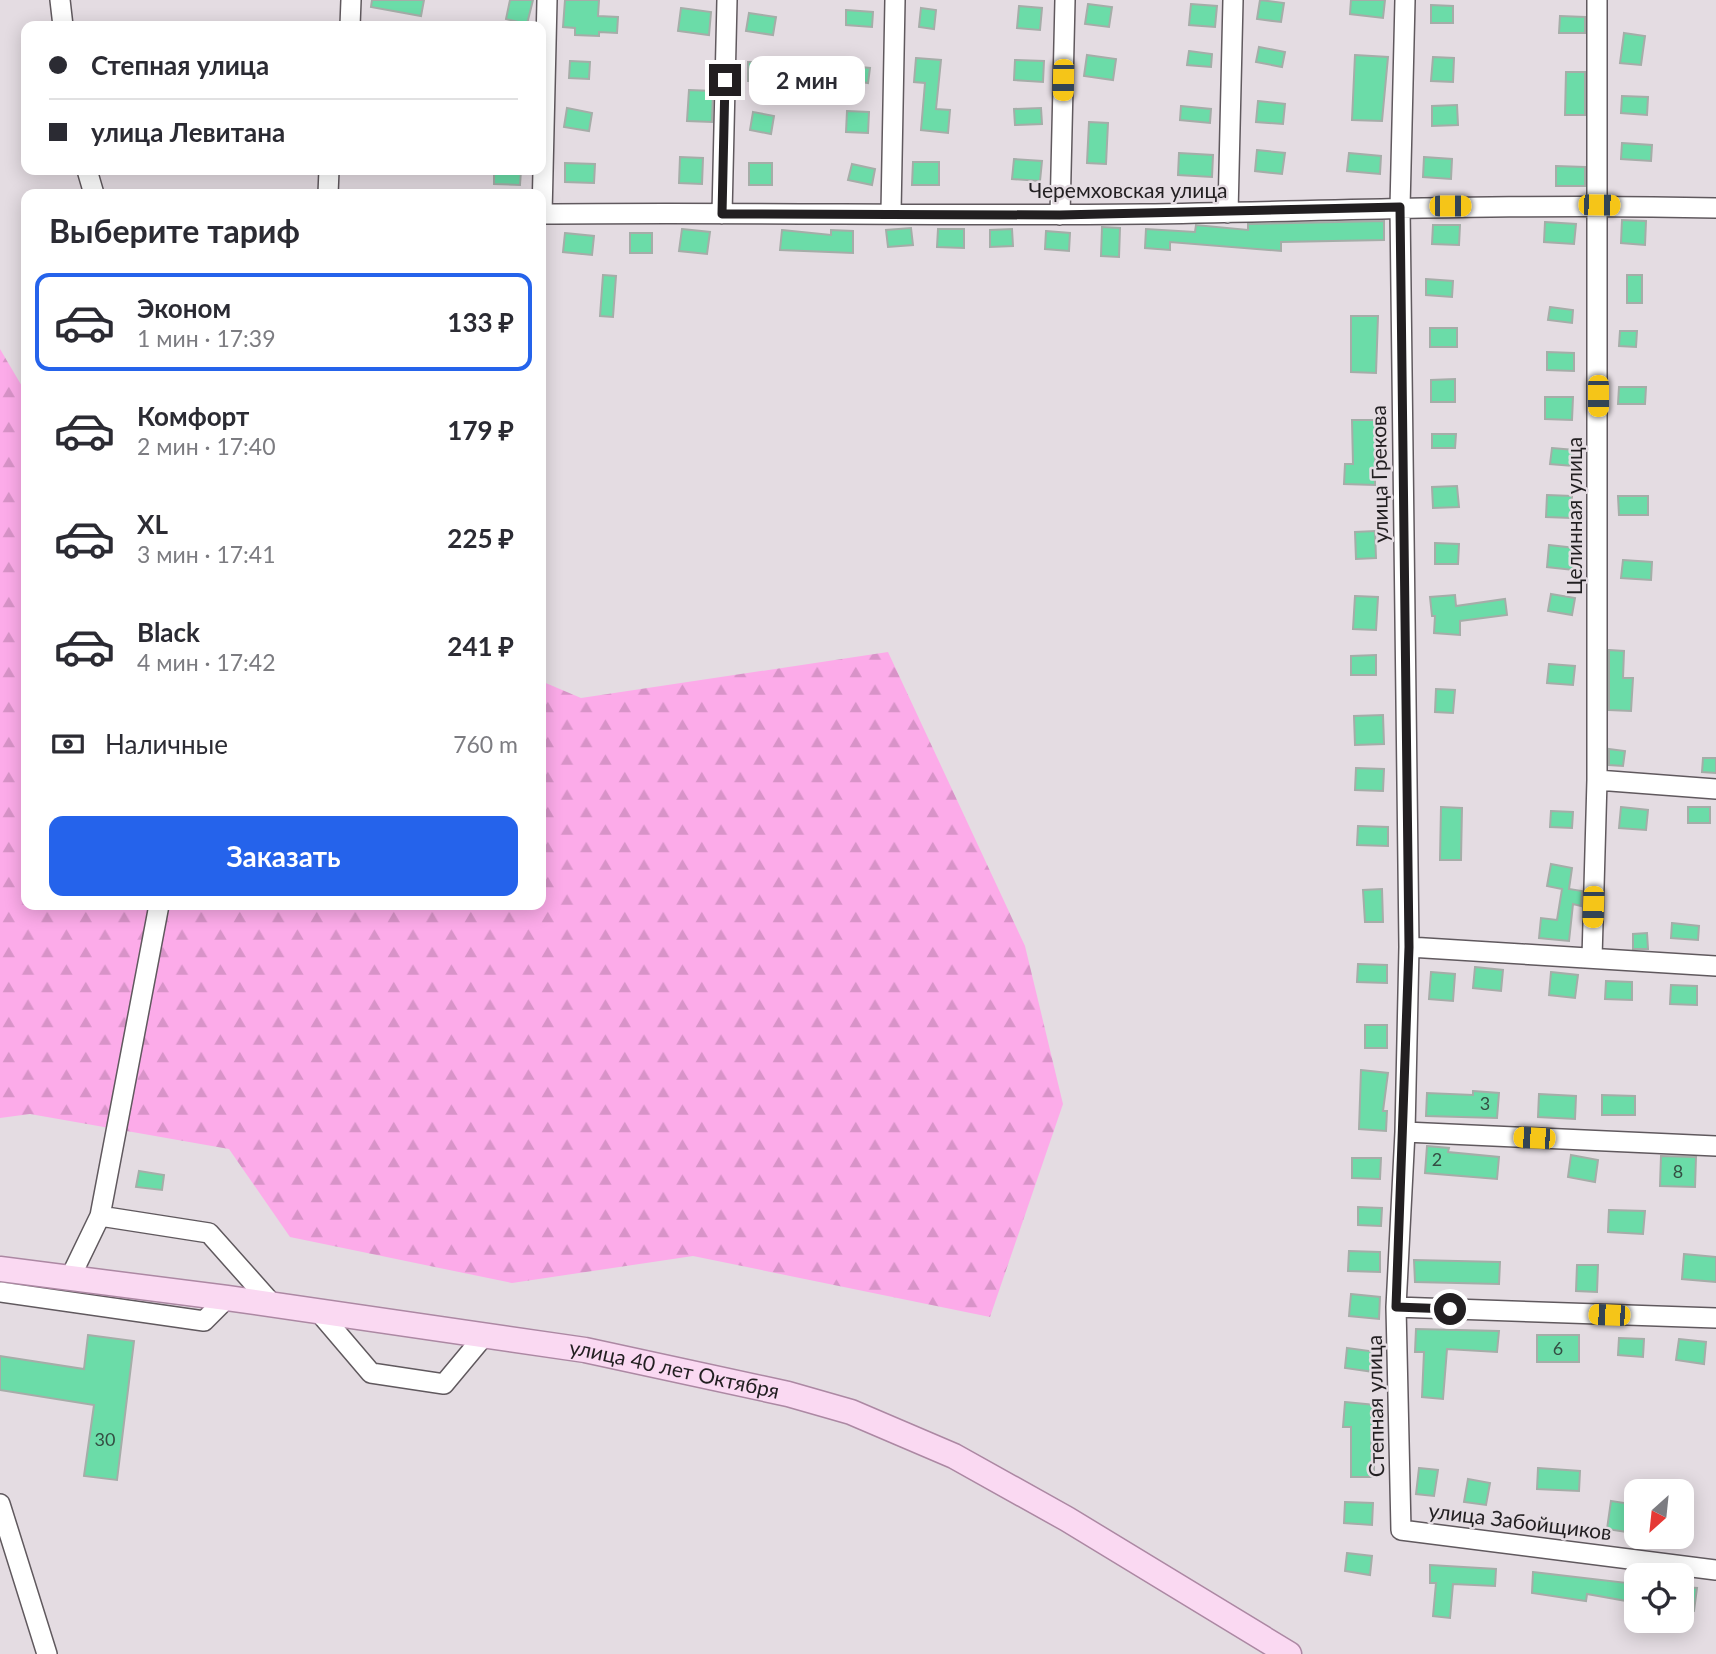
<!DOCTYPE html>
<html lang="ru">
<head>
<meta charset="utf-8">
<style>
  :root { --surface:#fff; --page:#f7f7f7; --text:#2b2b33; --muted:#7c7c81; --line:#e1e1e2; --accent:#2563eb }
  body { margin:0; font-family:Lato,sans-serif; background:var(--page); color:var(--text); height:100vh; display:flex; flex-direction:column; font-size:26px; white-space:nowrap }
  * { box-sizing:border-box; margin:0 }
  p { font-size:23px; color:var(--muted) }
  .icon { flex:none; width:38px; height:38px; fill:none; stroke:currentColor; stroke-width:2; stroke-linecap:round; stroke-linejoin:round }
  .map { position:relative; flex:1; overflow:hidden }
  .sheet { position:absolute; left:21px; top:189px; width:525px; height:721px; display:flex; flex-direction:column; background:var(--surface); border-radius:14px; box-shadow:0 4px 18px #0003 }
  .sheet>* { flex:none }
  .guide { position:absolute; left:21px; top:21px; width:525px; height:154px; border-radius:14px; box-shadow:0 4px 18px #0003; display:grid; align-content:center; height:154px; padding:0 28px; background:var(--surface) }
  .needle { width:46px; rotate:207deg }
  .buttons { position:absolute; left:1624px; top:1479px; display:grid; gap:14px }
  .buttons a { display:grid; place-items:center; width:70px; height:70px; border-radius:14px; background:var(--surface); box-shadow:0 4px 18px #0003; font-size:35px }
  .end { position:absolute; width:32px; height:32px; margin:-16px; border:9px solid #221f21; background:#fff; box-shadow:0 0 0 4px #fff }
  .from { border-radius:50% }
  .bubble { position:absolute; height:49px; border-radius:14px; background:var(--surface); box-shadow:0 4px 18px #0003; font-size:23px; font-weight:700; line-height:49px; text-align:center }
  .car { position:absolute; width:21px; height:42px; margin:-21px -10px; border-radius:9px; box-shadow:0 0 5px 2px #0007; background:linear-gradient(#f5c518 24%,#345 0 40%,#f5c518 0 76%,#345 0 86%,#f5c518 0) }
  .guide b { display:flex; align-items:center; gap:24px; height:66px; font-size:26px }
  .guide b+b { border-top:2px solid var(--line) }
  .guide i { width:18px; height:18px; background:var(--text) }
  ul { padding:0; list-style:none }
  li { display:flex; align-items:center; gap:21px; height:98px; margin:0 14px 10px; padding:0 14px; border:4px solid transparent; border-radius:14px }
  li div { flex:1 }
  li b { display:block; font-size:26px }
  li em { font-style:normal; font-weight:700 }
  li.active { border-color:var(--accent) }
  li>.icon { width:63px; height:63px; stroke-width:1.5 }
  h2 { padding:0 28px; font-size:32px; line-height:84px }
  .pay { display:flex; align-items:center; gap:18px; height:77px; padding:0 28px; font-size:26px }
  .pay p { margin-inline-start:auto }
  .cta { display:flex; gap:14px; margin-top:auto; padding:14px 28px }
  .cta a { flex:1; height:80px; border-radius:14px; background:var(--accent); color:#fff; font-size:28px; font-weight:700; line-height:80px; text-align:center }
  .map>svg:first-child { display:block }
</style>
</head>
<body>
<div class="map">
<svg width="1716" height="1654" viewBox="0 0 1716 1654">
  <defs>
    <pattern id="forest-firs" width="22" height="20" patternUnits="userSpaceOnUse" patternTransform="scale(1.75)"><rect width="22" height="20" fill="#fcabe9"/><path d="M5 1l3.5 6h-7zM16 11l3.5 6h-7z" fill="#d893c8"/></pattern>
  </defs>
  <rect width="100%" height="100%" fill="#e4dce2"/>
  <path fill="url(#forest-firs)" d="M0,349L26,393V905H541V681L581,698L888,652L1025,946L1063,1104L990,1317L693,1256L512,1283L290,1237L229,1149L30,1114L0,1118Z"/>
  <path fill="#6bdca8" stroke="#a5ada8" stroke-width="2" d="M372,0H424L421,16L371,7Z
    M510,0H533L527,24L506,19Z
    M565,0H599L598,16L618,17L617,33L599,32V36L575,35V28L563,27Z
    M1260,0L1284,3L1281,22L1257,19Z
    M1351,0H1385L1383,18L1350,14Z
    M1088,4L1112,7L1109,27L1085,24Z
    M1191,4L1217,6L1215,27L1189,25Z
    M1431,5L1453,6V23H1431Z
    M1019,6L1042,8L1040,30L1017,28Z
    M681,8L711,12L709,35L678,31Z
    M921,8L936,10L934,29L919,27Z
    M846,10L873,12L872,27L846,25Z
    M749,13L776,17L773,35L746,31Z
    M1560,16L1585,17V33H1559Z
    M1624,33L1645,36L1641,65L1620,63Z
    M1259,47L1285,52L1282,67L1256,62Z
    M1189,51L1212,54L1211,67L1187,65Z
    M1087,55L1116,59L1113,80L1084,76Z
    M1355,55L1388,57L1382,121L1352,120Z
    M1433,57L1454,58L1453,82L1431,81Z
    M916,58L941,60L936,109L950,110L948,133L921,130L925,83L914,82Z
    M1015,60L1044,61L1043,82L1014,80Z
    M570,61L590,62L589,79L569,78Z
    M748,62H771V81H748Z
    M849,66L870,68L868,83L848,80Z
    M1566,72H1585V115H1565Z
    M689,90L713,91L712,122L687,121Z
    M1622,96L1648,97L1647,115L1621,113Z
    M1258,101L1285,104L1283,124L1256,122Z
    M1457,105L1458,125L1432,126V106Z
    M1181,106L1211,109L1210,123L1180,120Z
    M567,108L592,113L589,131L564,127Z
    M1041,108L1042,124L1015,125L1014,109Z
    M847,111L869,112L868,133L846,132Z
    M753,112L774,116L771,134L750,130Z
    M1089,122L1108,123L1106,164L1087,163Z
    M1622,143L1652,145L1651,161L1621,159Z
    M1257,150L1285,153L1282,174L1255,171Z
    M1179,153L1213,155L1212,177L1178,175Z
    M1349,153L1381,156L1380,174L1347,171Z
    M680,157L703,158L702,184L679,183Z
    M1424,157L1452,159L1451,179L1423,177Z
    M1014,159L1042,161L1040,181L1012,179Z
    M913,162H939V185H912Z
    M565,163L595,164L594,183L565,182Z
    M749,163H772V185H749Z
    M852,164L875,169L872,185L848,180Z
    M1556,166L1585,167V186H1556Z
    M494,170H521L520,185L494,184Z
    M1622,220L1646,221L1645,245L1621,243Z
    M1384,221V240L1281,242V251L1170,242V250L1145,248L1146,229L1195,232L1196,225L1248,230V224Z
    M1545,222L1576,224L1574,244L1544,242Z
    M1433,225H1460L1459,245L1432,244Z
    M1102,227L1120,228L1119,257L1101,256Z
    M911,228L913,245L888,247L886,230Z
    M682,229L710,232L707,254L679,251Z
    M938,229H964V248L937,247Z
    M1012,229L1013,246L990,247V230Z
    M782,230L831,235V230L853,231V253L780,250Z
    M1046,231L1070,233L1069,251L1045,249Z
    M565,233L594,236L592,255L563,252Z
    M630,233H652V253H630Z
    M603,275L616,276L613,317L600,316Z
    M1627,275H1642V303H1627Z
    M1426,279L1453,281L1452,297L1426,295Z
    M1550,307L1573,310L1572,323L1548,320Z
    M1351,316H1378L1376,373L1351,372Z
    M1430,328H1457V347H1430Z
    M1620,331H1637L1636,347L1619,346Z
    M1547,352L1574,353V371L1547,370Z
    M1455,379V402H1431V380Z
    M1619,387H1646L1645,404H1618Z
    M1545,397H1573L1572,420L1545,419Z
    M1352,420H1375V485L1344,484L1345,464H1353Z
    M1432,434H1456L1455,448H1432Z
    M1552,448L1574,450L1573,466L1550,464Z
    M1457,486L1459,507L1433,508L1432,487Z
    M1547,495L1572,496L1571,518L1546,517Z
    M1618,496H1648V515H1619Z
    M1375,531L1376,558L1356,559L1355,532Z
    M1435,543L1459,544L1458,564H1435Z
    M1549,545L1575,548L1573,570L1547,567Z
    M1623,560L1652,562L1651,580L1621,578Z
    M1551,594L1575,598L1572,615L1548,611Z
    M1455,595L1456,606L1505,599L1507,615L1460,621V635L1434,633L1435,616H1432L1430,597Z
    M1355,596L1378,597L1376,630L1353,629Z
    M1609,650L1624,651L1623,678H1633L1631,711L1609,710Z
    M1376,655V675H1351V656Z
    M1549,664L1575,666L1573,685L1547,683Z
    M1436,689L1455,690L1453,713L1435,712Z
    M1383,715L1384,744L1355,745L1354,716Z
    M1609,749L1625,751L1623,766L1609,765Z
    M1703,758H1716V773L1702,772Z
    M1356,768L1384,769L1383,791L1355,790Z
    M1441,807L1462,808L1461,860H1440Z
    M1621,807L1648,810L1646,830L1619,828Z
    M1688,807H1710V823H1688Z
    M1551,811L1573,812L1572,828L1550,827Z
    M1358,826L1388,827V846L1357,845Z
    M1551,864L1572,868L1569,889L1582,891L1581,906L1573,904L1569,941L1539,938L1541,918L1557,920L1562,889L1547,886Z
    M1382,889L1383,922H1365L1363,890Z
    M1672,923L1699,926L1698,940L1671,938Z
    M1647,933L1648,949H1633V934Z
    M1358,964L1387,965V983L1357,982Z
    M1475,967L1503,970L1501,991L1473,988Z
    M1431,972L1455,974L1453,1001L1429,999Z
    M1551,972L1578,975L1575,998L1549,995Z
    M1606,981L1632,982V1000L1605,999Z
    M1671,985L1697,986V1005L1670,1004Z
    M1365,1025H1387V1048H1365Z
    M1361,1070L1388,1073L1383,1111H1387L1386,1131L1359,1129Z
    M1473,1091L1499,1093L1497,1118L1426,1116L1427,1093L1473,1095Z
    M1539,1094L1576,1096L1575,1119L1538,1117Z
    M1602,1095L1635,1096V1115H1602Z
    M1427,1146L1449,1148L1448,1152L1499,1157L1497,1179L1425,1173Z
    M1571,1155L1598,1160L1595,1182L1568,1177Z
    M1661,1156L1696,1157L1695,1187L1660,1186Z
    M1352,1158H1381L1380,1179L1352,1178Z
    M139,1171L164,1175L162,1190L136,1187Z
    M1358,1207L1382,1208L1381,1226L1358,1225Z
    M1609,1210L1645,1211L1643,1234L1608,1232Z
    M1349,1251L1380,1252V1272L1348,1271Z
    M1684,1254L1716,1257V1282L1682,1279Z
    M1414,1260L1500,1262L1499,1284L1415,1282Z
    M1577,1265H1598L1597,1292L1576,1291Z
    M1351,1294L1380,1297L1379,1319L1349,1316Z
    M1416,1329L1499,1331L1497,1352L1447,1349L1443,1399L1422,1397L1424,1352H1415Z
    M88,1335L134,1341L117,1480L84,1476L94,1405L0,1390V1356L84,1369Z
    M1537,1335H1579V1362H1537Z
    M1619,1338L1644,1339L1643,1357L1618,1355Z
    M1679,1339L1706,1342L1704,1364L1676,1360Z
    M1347,1348L1377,1352L1374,1372L1345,1368Z
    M1345,1402L1375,1405L1371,1449H1374V1477H1351V1427H1343Z
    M1419,1468L1438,1470L1434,1496L1416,1494Z
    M1538,1468L1580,1471L1579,1491L1537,1489Z
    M1468,1479L1490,1483L1486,1505L1464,1502Z
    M1611,1501L1631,1504L1627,1532L1607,1529Z
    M1345,1502L1373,1503L1372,1525L1344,1523Z
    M1347,1553L1372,1556L1370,1575L1345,1571Z
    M1430,1565L1496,1569L1495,1586L1453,1584L1450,1618L1433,1616L1436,1583H1430Z
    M1533,1572L1636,1584L1632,1602L1587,1594L1586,1601L1532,1593Z
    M1682,1587L1697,1588L1694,1611L1682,1610Z"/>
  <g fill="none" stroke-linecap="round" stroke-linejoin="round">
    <g stroke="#60595e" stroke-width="22">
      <path id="minor" d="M60,0L63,26
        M1405,0L1400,207L1409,947
        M350,26L351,0
        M87,170L94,194
        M328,194L329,170
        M891,212L895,0
        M1228,213L1233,0
        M541,214C742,212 942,216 1143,214C1334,211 1525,203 1716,208
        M542,214L547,0
        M722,214L727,0
        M1060,215L1065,0
        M1597,780V0
        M1592,958L1597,780L1716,789
        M1405,1132L1409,947L1716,966
        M100,1216L159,905
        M70,1278L100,1216L209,1233L274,1306
        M0,1292L204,1321L227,1298
        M1396,1307L1405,1132L1716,1146
        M319,1312L371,1373L444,1384L484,1336
        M1716,1318L1396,1307L1401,1530L1716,1570
        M0,1504L47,1654"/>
    </g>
    <g stroke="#ac88a3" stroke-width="27">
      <g id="major">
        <path id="s1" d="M0,1269L227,1298L585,1350L788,1394L851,1412L954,1456L1067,1519L1289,1654"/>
      </g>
    </g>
    <use href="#minor" stroke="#fff" stroke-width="19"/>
    <use href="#major" stroke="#fad9f2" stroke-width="24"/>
  </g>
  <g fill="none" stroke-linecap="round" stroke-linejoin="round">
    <path stroke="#221f21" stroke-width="9" d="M725,80L722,214L1060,215L1400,207L1409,947L1396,1307L1450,1309"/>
  </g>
  <g text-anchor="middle" stroke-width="5" stroke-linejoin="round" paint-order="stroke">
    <g font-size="18" fill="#344e43">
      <text x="1485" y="1110">3</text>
      <text x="1437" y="1166">2</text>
      <text x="1678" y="1178">8</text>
      <text x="1558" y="1355">6</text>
      <text x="105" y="1446">30</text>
    </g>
    <g font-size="21" fill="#221f21" stroke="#e4dce2">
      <text x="1128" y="198">Черемховская улица</text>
      <text transform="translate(1380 474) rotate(-91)" y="7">улица Грекова</text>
      <text transform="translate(1575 516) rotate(-90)" y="7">Целинная улица</text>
      <text dy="7" stroke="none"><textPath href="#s1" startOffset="682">улица 40 лет Октября</textPath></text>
      <text transform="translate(1376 1406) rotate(-91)" y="7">Степная улица</text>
      <text transform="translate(1520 1522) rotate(7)" y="7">улица Забойщиков</text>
    </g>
  </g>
</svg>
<div class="buttons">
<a><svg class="needle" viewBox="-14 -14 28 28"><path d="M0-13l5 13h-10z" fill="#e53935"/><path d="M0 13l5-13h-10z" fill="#7c7c81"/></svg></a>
<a><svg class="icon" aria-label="locate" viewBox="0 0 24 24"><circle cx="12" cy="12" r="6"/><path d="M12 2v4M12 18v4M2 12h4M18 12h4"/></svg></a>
</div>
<i class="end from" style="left:1450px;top:1309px"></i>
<i class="end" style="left:725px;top:80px"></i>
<div class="bubble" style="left:749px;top:56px;width:116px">2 мин</div>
<i class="car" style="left:1063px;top:80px;rotate:181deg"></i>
<i class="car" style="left:1599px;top:205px;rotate:91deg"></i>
<i class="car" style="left:1450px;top:206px;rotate:90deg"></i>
<i class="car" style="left:1598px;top:396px;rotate:180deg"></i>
<i class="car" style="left:1593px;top:907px;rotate:182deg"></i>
<i class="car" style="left:1534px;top:1138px;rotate:273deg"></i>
<i class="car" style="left:1609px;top:1315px;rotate:272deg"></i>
<div class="guide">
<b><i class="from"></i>Степная улица</b>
<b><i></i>улица Левитана</b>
</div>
<section class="sheet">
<h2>Выберите тариф</h2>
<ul>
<li class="active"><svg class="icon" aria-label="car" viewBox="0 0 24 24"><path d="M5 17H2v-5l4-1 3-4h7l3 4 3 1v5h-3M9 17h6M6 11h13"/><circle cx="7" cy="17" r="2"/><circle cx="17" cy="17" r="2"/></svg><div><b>Эконом</b><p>1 мин · 17:39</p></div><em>133 ₽</em></li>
<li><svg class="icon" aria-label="car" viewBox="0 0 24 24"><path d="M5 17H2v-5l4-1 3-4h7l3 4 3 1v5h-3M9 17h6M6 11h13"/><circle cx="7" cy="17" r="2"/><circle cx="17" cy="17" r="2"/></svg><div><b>Комфорт</b><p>2 мин · 17:40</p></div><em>179 ₽</em></li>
<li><svg class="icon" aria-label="car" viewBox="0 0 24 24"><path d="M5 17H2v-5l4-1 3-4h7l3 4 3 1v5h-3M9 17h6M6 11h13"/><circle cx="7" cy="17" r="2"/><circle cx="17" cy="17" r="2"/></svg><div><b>XL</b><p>3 мин · 17:41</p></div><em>225 ₽</em></li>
<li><svg class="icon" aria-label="car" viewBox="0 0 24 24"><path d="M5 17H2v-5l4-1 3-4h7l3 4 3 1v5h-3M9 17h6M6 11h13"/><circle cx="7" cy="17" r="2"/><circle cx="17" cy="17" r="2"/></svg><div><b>Black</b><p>4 мин · 17:42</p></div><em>241 ₽</em></li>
</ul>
<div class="pay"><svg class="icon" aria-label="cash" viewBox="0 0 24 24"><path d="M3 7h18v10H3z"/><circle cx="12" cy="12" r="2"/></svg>Наличные<p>760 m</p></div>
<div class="cta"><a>Заказать</a></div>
</section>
</div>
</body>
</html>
